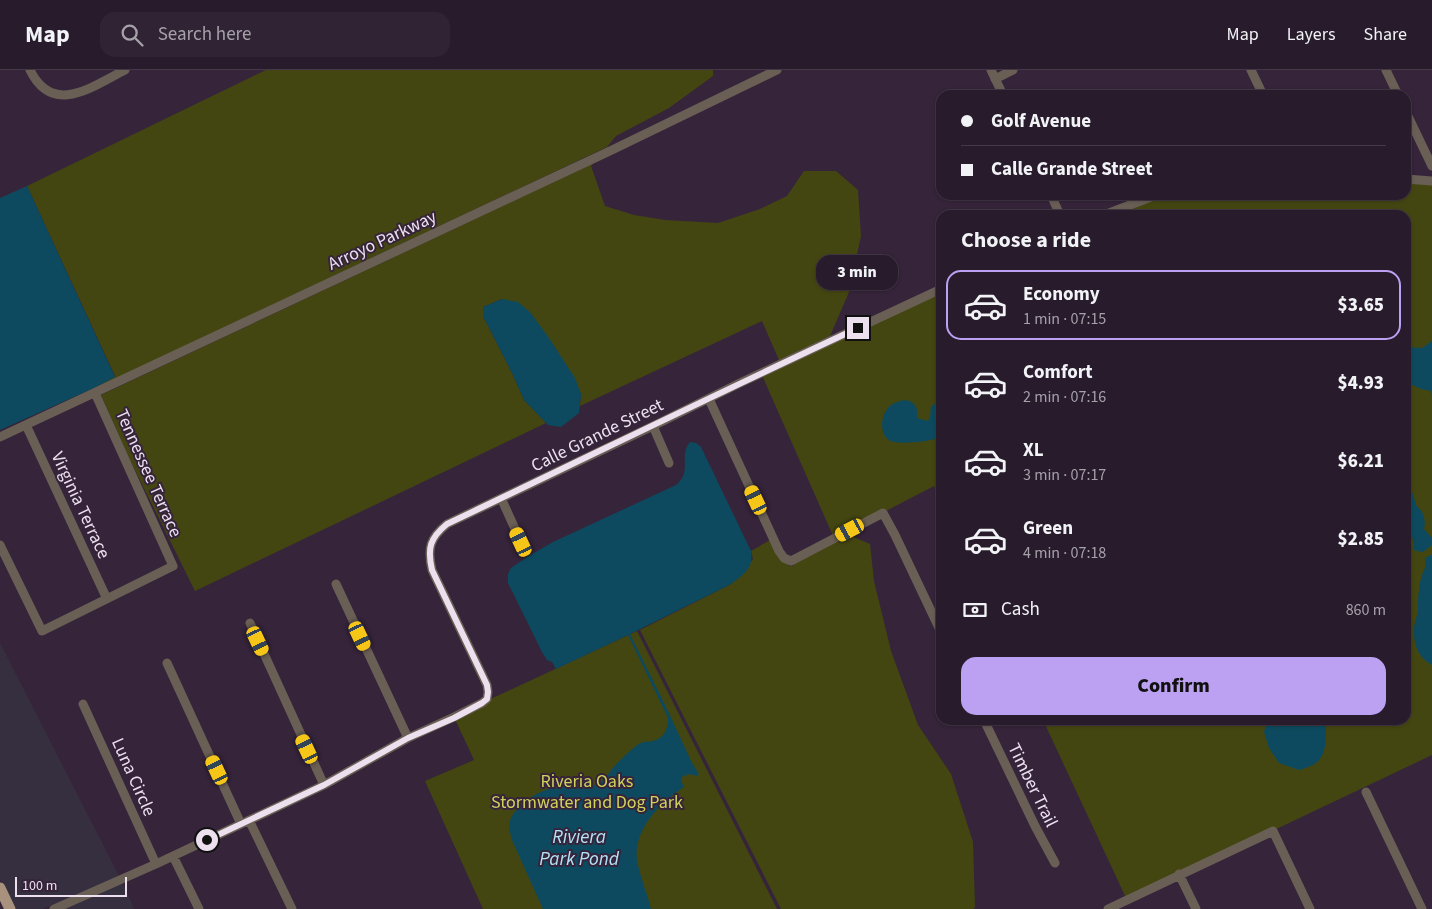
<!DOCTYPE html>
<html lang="en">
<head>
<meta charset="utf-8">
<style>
  :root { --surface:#281b2c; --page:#302434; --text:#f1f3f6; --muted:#a5a1a9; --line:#443948; --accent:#bca0f2 }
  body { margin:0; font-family:"Source Sans 3",sans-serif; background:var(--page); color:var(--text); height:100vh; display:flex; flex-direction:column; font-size:19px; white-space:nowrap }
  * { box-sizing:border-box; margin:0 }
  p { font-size:16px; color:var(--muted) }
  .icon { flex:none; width:28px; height:28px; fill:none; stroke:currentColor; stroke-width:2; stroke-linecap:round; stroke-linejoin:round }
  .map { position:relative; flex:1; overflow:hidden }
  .panel { position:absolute; left:936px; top:140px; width:475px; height:515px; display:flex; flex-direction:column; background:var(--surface); border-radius:15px; box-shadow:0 1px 4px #0004,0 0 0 1px var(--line) }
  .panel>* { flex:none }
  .banner { position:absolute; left:936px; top:20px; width:475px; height:110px; border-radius:15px; box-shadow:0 1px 4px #0004,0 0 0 1px var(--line); display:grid; align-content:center; height:110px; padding:0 25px; background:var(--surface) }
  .scale { position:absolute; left:15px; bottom:12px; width:112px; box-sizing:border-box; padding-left:5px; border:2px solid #ece0ef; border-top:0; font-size:14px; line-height:18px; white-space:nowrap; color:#ece0ef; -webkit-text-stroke:4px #36243a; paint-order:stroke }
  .end { position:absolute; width:22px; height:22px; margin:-11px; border:6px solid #ece0ef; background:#111; box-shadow:0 0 0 2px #111 }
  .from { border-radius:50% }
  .bubble { position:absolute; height:35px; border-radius:15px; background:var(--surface); box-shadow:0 1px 4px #0004,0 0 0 1px var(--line); font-size:16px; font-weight:800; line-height:35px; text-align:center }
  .car { position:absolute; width:15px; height:30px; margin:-15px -8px; border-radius:6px; box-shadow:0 0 4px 1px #0007; background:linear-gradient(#f5c518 24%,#345 0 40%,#f5c518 0 76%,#345 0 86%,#f5c518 0) }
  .banner b { display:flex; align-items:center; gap:18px; height:48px; font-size:19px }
  .banner b+b { border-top:1px solid var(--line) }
  .banner i { width:12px; height:12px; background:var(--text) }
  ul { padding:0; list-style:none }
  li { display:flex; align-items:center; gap:15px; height:70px; margin:0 10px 8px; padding:0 15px; border:2px solid transparent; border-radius:15px }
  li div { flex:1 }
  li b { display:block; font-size:19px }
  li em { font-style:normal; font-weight:800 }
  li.on { border-color:var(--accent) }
  li>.icon { width:45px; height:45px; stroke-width:1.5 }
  h2 { padding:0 25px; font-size:22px; line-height:60px }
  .pay { display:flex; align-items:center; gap:12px; height:55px; padding:0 25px; font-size:19px }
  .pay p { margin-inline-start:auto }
  .cta { display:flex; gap:10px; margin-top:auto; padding:10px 25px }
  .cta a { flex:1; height:58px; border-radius:15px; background:var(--accent); color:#111; font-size:20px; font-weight:800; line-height:58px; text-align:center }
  header { display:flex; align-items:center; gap:30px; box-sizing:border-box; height:70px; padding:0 25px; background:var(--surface); border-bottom:1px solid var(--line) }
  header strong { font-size:24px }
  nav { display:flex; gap:28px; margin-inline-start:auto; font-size:18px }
  .search { width:350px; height:45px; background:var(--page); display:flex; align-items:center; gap:12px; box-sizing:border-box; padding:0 18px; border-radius:15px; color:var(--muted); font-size:19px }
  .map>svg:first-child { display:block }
</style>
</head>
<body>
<header>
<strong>Map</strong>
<div class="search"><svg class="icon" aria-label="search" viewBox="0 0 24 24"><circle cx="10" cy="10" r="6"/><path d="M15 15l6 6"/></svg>Search here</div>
<nav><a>Map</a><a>Layers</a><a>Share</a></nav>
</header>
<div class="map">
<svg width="1432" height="839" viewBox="0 0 1432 839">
  <rect width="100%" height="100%" fill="#36243a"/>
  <path fill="#362f40" d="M0,573L119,806L43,839H14L0,809Z
    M123,813L134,839H64Z"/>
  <path fill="#444612" d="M266,0H713V6L669,38L616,66L607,77L94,319V318L115,306L27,116Z
    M594,93L591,96L605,136L634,145L665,150L718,153L760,139L787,126L804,101H836L858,120L861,166L849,222L830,266L779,290L762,251L580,336L581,324L502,229L483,237V246L513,305L524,330L546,353L195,521L129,388L101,325Z
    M1406,108L1432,110V685L1127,830L1043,650H1406V145H1103L1156,125H1406Z
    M941,219V430L934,416L834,468L761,303Z
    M849,465L870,474L874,511L891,581L918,655L951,704L973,772L975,837L973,839H781L640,560L731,514L753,489L751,481L770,470L789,496H793L794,494Z
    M637,561L777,839H483L425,711L474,690L454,647L482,633Z"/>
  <path fill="#0d4a5f" d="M27,116L115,307L94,318L0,360V128Z
    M502,229L518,232L530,242L549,268L575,308L581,324L579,343L561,357L548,355L524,330L513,305L483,246V237Z
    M1432,271V328L1431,321L1421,319L1406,312V277L1422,278Z
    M905,330C916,332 918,338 917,348L928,351L930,347L931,336L937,333H941V366C939,367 937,369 934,369C926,372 895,375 889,370C879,363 881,346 888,338C892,333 899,331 905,330Z
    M690,372L696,373L701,377L751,481C754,498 743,505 731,514L630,564L668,641L692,693L699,704L697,706L689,704L682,707L681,711L684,717C661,732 633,759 637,790C640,807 647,823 651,839H543L511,768C511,764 509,760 509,756C510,737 540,719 557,717C572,716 585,721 599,713C605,710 608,704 612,699C617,693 635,675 641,673C644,671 649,672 652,671C664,669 668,659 668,648L628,565L556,599L552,592L547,590L542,582L508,513V504L511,498L527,487L553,472L676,415C693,401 678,386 690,372Z
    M1406,409L1407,414L1411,419L1417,437C1424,441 1426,451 1424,459L1432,468V475L1423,482L1417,481L1414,480C1414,467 1409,460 1407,449C1405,436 1406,422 1406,409Z
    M1431,485H1432V595C1418,588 1413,573 1414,558C1415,551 1418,545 1418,538C1418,525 1419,508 1426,496L1425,494V488Z
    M1267,650H1325C1326,662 1328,683 1317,692C1313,696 1305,698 1299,700L1279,693L1269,678L1264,662Z"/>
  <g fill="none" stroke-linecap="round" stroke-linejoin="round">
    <path stroke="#6a5f55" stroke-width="9" d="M30,0C53,47 93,16 125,0
      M991,0L1003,25
      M1251,0L1263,25
      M1386,0L1398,25
      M995,9L1013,0
      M1406,42L1432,96
      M1406,109L1432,111
      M1051,125L1060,145
      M1104,145L1156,125
      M709,329L779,481L784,488L791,491L883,443L895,465L941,562
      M26,355L107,529
      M653,356L669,393
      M0,367L612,80L777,0
      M501,428L521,472
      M0,475L42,561L173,496L95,323
      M336,514L408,668
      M250,553L324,715
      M167,593L241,754
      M83,634L156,794
      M984,650L1035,756L1055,793
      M1366,722L1422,839
      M249,750L292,839
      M173,786L199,839
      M1179,804L1196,839
      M54,839L156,794L324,715L408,668L454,647L482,633L487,629L488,622L487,615L432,500C427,478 430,468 447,454L653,356L742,312L941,219
      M1108,839L1273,761L1310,839"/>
    <path stroke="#a8927d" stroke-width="11" d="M0,818L10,839"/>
  </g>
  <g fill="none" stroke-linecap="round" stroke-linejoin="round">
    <path stroke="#ece0ef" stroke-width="6" d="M207,770L324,715L408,668L454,648L482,633L487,629L488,622L487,615L432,500C427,478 430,468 447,454C584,389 720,322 858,258"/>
  </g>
  <g text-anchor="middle" stroke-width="4" stroke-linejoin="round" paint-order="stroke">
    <g font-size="18" fill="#ece0ef" stroke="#36243a">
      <text transform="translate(382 170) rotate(-25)" y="6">Arroyo Parkway</text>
      <text transform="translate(597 365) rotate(-26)" y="6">Calle Grande Street</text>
      <text transform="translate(149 403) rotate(66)" y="6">Tennessee Terrace</text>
      <text transform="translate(81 435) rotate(65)" y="6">Virginia Terrace</text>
      <text transform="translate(134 707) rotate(66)" y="6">Luna Circle</text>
      <text transform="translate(1033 715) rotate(64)" y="6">Timber Trail</text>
    </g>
    <g font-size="18" fill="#cfd35b" stroke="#36243a">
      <text x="587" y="717">Riveria Oaks<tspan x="587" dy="21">Stormwater and Dog Park</tspan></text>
    </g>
    <g font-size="19" font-style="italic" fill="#b3e3f8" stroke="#36243a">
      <text x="579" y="773">Riviera<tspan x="579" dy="22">Park Pond</tspan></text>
    </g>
  </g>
</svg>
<div class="scale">100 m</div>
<i class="end from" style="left:207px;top:770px"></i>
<i class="end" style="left:858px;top:258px"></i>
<div class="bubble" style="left:816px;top:185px;width:82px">3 min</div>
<i class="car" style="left:756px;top:430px;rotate:335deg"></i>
<i class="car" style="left:850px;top:460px;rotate:242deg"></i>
<i class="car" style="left:521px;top:472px;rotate:335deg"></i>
<i class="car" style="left:360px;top:566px;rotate:155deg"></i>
<i class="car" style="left:258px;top:571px;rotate:155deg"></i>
<i class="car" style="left:307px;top:679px;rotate:335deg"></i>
<i class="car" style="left:217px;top:700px;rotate:335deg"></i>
<div class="banner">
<b><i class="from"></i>Golf Avenue</b>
<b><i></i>Calle Grande Street</b>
</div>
<section class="panel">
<h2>Choose a ride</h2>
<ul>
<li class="on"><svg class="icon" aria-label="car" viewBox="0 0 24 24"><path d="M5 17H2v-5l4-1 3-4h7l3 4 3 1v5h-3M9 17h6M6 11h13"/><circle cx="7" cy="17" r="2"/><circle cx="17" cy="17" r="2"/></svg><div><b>Economy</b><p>1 min · 07:15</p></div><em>$3.65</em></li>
<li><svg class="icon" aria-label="car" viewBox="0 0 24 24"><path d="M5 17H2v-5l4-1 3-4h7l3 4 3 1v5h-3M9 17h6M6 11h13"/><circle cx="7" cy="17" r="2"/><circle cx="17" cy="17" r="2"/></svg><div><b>Comfort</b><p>2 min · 07:16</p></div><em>$4.93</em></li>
<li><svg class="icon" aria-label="car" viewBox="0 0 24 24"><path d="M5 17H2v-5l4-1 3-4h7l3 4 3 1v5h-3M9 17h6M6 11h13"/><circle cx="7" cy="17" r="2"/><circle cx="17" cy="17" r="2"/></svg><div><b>XL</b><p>3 min · 07:17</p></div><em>$6.21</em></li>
<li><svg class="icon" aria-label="car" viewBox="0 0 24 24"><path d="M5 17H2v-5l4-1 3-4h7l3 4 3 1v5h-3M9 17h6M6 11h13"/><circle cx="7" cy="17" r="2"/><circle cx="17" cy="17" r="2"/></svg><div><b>Green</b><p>4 min · 07:18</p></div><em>$2.85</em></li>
</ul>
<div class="pay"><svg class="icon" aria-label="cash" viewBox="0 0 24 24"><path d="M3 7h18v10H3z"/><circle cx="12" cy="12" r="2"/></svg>Cash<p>860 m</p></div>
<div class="cta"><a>Confirm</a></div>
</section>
</div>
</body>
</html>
